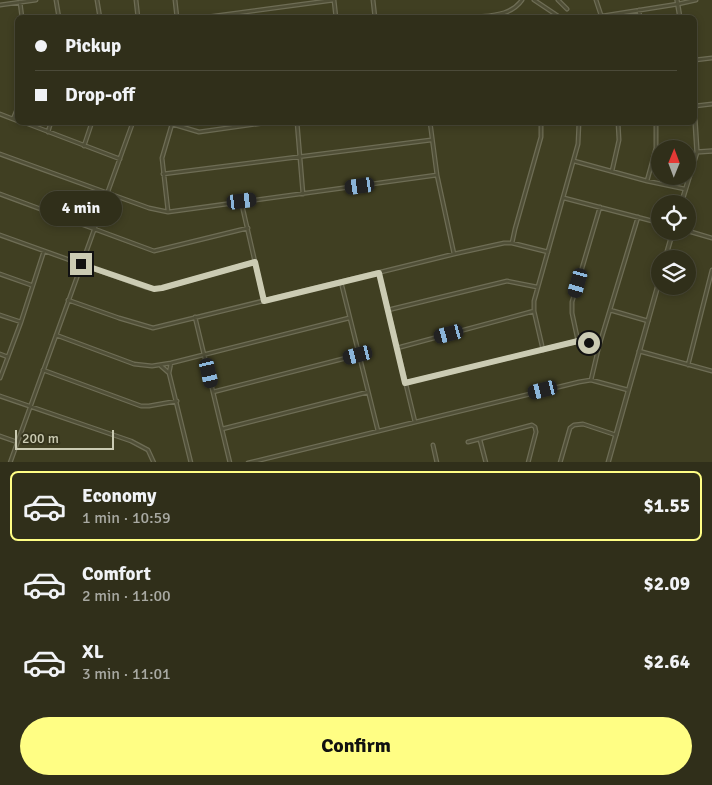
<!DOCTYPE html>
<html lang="en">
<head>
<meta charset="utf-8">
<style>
  :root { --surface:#302f1a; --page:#383723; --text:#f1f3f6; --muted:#a8a9a2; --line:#4b4a39; --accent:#fffe84 }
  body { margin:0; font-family:Signika,sans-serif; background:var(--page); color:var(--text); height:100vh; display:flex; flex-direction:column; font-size:19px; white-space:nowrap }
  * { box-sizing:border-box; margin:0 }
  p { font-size:16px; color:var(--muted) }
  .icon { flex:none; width:28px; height:28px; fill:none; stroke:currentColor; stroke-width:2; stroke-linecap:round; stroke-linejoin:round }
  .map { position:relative; height:462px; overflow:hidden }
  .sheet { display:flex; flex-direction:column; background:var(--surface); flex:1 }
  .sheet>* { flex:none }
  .banner { position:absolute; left:15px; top:15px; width:682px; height:110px; border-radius:8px; box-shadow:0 2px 8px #0003,0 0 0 1px var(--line); display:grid; align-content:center; height:110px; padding:0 20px; background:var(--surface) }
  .needle { width:32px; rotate:1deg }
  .controls { position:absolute; left:651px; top:140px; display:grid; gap:10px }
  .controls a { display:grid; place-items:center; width:45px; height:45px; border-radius:50%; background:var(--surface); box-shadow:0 2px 8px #0003,0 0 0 1px var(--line); font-size:25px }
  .scale { position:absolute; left:15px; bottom:12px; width:99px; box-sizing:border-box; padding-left:5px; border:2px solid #cbcbb3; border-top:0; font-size:14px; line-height:18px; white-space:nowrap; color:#cbcbb3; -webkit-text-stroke:4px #35341c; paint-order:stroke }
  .end { position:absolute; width:22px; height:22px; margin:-11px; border:6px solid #cbcbb3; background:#111; box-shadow:0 0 0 2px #111 }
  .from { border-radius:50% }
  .bubble { position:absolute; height:35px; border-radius:18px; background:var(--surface); box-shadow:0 2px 8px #0003,0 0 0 1px var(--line); font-size:16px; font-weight:700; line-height:35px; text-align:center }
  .car { position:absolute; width:15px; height:30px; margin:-15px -8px; border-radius:6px; box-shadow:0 0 4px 1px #0007; background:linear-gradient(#222 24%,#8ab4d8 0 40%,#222 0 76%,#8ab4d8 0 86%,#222 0) }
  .banner b { display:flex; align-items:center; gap:18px; height:48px; font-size:19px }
  .banner b+b { border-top:1px solid var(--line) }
  .banner i { width:12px; height:12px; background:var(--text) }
  ul { padding:9px 0 0; list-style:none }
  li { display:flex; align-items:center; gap:15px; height:70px; margin:0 10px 8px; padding:0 10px; border:2px solid transparent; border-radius:8px }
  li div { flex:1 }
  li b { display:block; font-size:19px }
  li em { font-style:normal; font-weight:700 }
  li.on { border-color:var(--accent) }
  li>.icon { width:45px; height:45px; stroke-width:1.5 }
  .cta { display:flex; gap:10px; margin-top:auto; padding:10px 20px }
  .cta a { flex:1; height:58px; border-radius:30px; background:var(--accent); color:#111; font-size:20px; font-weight:700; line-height:58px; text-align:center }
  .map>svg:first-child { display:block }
</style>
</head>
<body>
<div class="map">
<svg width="712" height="463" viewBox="0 0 712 463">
  <rect width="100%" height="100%" fill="#403f22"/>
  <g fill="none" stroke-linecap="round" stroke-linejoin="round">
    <g stroke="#6e6d55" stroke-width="5">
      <path id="minor" d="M56,0L59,18
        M97,0L100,18
        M136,0L138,18
        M175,0L177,18
        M373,0L375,18
        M534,0L561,18
        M558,0L567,9
        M596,0L602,18
        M20,2L22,18
        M0,5L36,0
        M639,10L640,18
        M200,18L334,0L336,18
        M470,18C489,15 510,17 522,0
        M590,18L678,4L696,0
        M695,60L712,58
        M695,106L712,104
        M0,114L18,121
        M13,119L18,107
        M23,122L120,159
        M297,122L303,194
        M172,124L199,132L271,122
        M48,132L51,122
        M84,146L92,122
        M0,154L149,208L168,212L437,175L430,122
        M574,161L647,181L685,189
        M612,171L619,140L618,122
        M163,174L431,140
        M437,175L454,254
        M647,181L656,148V122
        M0,194L154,251L248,228
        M564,198L660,223
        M168,211L162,158L172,124
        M688,231L712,238
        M0,235L145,287L154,289L162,288L255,262L241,201
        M512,243L515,229L541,137V122
        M255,262L264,301
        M379,273L415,422
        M0,274L31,285
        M341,282L378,431
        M68,300L119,318L153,328L454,254L504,243H512L548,252
        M388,310L507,281L537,287
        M610,310L648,321
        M0,315L21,322
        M195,317L230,463
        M56,335L134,364L152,366L171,363L349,318
        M578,341L572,313V302L600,207
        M397,348L534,311
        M543,350L534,311V301L578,144L579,122
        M639,351L712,371
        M0,354L8,357
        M171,363L169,373L191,463
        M688,365L712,270
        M161,366L169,373
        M43,370L141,406H149L177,401
        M0,378L21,322L44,251
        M591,380L599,346L638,217
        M405,383L578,341L599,346
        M213,392L358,355
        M0,396L131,441L148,450L154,463
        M222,429L368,392
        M0,436L17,442
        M480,440L486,463
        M468,442L532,425L535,427L536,432L528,463
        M433,445L437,463
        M10,463L133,122
        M248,463L579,382L591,380L628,390
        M560,463L570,428L574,425L583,424L616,435"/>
    </g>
    <g stroke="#6e6d55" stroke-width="5.5">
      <path id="tertiary" d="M677,0L680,18
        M697,152L712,151
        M681,204L697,152L695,120
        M665,259L673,231
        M608,463L660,278"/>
    </g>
    <use href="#minor" stroke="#504f37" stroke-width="2.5"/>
    <use href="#tertiary" stroke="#504f37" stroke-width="3"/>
  </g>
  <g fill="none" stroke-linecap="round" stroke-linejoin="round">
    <path stroke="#cbcbb3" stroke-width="6" d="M81,264L154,289L162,288L255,262L264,301L379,273L405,383L578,341L589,343"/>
  </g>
</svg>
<div class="controls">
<a><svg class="needle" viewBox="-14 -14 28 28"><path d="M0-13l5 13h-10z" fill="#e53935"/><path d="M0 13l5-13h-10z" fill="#a8a9a2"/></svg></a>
<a><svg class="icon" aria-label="locate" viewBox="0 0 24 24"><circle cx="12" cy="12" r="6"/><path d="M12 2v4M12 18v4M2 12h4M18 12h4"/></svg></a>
<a><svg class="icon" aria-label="layers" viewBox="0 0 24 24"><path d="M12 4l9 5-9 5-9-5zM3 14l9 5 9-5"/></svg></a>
</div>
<div class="scale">200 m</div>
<i class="end from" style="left:589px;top:343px"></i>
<i class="end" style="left:81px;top:264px"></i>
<div class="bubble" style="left:40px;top:191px;width:82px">4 min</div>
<i class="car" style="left:360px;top:186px;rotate:262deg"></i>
<i class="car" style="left:242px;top:201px;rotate:83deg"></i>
<i class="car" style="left:578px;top:283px;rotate:196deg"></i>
<i class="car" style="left:449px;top:334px;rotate:255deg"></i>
<i class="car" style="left:358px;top:355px;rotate:256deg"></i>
<i class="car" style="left:209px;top:373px;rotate:167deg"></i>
<i class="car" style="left:543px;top:390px;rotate:256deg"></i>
<div class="banner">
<b><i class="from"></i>Pickup</b>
<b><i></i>Drop-off</b>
</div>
</div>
<section class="sheet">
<ul>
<li class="on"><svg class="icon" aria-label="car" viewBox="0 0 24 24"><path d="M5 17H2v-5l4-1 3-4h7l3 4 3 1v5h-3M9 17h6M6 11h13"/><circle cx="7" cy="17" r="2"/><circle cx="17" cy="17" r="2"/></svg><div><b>Economy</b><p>1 min · 10:59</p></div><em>$1.55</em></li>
<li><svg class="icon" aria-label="car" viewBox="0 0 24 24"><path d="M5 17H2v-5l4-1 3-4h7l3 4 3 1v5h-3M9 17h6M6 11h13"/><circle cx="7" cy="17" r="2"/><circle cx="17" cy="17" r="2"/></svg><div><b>Comfort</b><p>2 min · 11:00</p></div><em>$2.09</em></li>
<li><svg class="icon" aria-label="car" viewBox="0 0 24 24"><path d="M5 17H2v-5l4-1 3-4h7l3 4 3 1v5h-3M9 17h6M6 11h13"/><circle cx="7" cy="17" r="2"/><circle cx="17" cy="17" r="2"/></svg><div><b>XL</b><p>3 min · 11:01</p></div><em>$2.64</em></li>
</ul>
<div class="cta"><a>Confirm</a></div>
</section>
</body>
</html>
